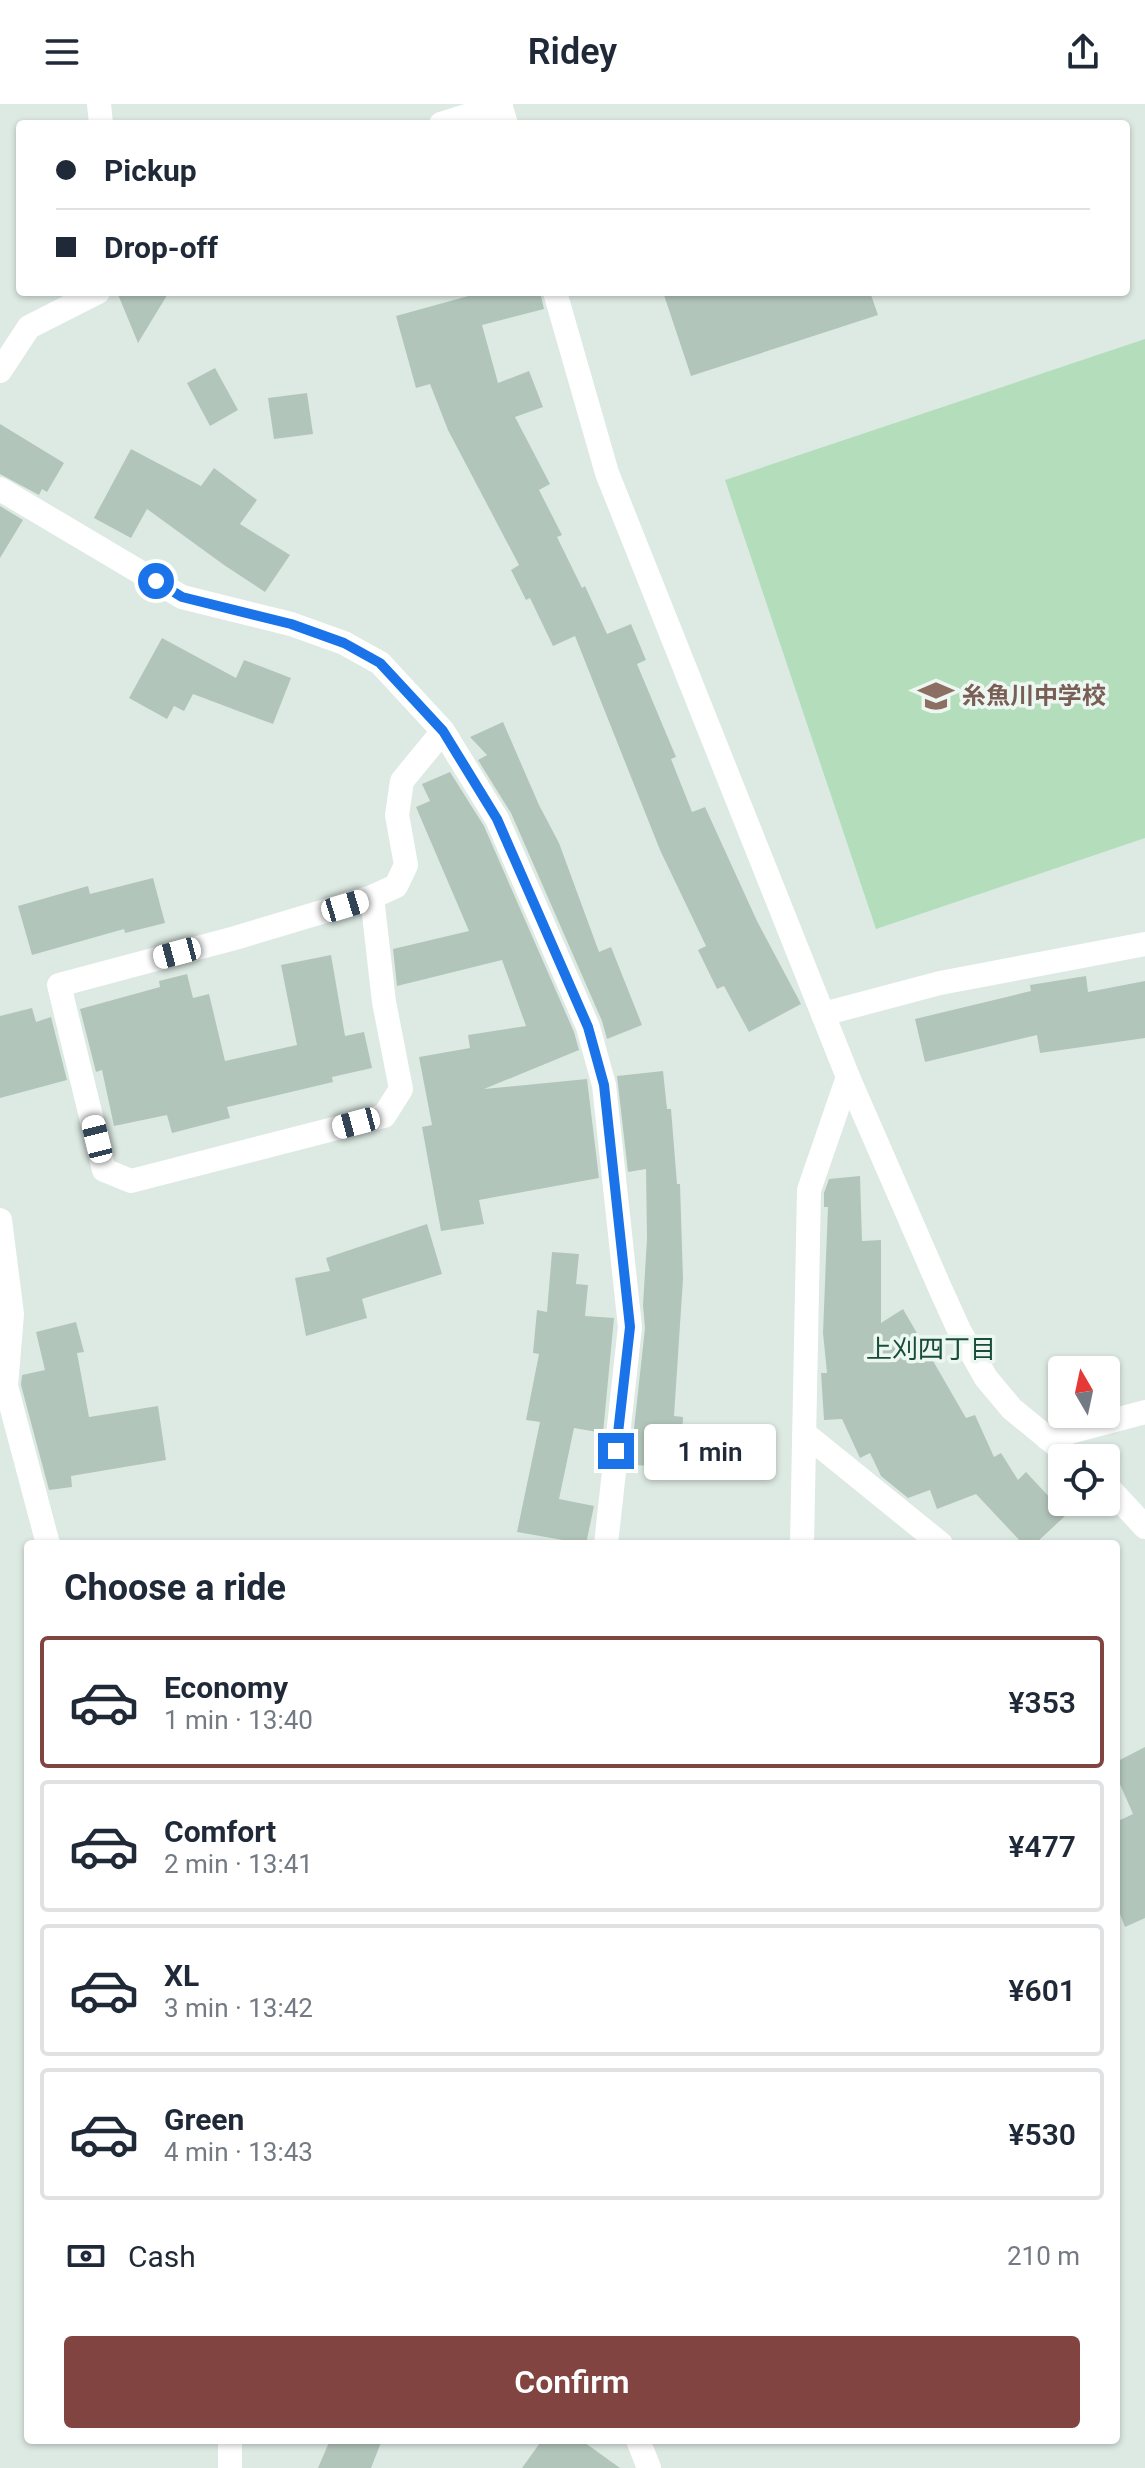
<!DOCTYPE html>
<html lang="en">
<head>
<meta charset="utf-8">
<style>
  :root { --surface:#fff; --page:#f6f6f7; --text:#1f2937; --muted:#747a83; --line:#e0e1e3; --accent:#824440 }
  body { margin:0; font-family:Roboto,"Noto Sans JP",sans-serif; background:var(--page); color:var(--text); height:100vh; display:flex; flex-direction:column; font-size:30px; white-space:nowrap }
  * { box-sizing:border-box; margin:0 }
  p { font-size:26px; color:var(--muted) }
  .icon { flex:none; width:44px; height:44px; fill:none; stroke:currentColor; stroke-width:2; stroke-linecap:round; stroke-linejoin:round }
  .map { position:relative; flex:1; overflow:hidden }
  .panel { position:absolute; left:24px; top:1436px; width:1096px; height:904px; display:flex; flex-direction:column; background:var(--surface); border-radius:8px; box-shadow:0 2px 6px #0004 }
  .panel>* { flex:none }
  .hud { position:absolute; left:16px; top:16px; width:1114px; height:176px; border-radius:8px; box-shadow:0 2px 6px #0004; display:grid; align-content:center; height:176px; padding:0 40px; background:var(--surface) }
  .needle { width:52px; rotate:351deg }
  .tools { position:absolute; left:1048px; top:1252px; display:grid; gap:16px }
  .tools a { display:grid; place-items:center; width:72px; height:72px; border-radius:8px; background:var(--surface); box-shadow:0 2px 6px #0004; font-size:40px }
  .end { position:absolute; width:36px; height:36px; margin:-18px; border:10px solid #1a73e8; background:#fff; box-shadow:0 0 0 4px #fff }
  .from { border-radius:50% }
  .bubble { position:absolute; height:56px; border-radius:8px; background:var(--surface); box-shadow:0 2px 6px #0004; font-size:26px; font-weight:600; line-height:56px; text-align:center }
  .car { position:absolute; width:24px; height:48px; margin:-24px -12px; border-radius:10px; box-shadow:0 0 6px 2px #0007; background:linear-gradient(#fff 24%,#345 0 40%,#fff 0 76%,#345 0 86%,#fff 0) }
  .hud b { display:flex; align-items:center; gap:28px; height:76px; font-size:30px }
  .hud b+b { border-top:2px solid var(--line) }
  .hud i { width:20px; height:20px; background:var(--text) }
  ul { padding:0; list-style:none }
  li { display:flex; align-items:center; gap:24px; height:132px; margin:0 16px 12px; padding:0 24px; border:4px solid var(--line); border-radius:8px }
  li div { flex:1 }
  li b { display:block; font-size:30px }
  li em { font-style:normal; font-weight:600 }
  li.current { border-color:var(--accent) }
  li>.icon { width:72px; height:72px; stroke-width:1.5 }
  h2 { padding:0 40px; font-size:36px; line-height:96px }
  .pay { display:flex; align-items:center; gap:20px; height:88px; padding:0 40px; font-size:30px }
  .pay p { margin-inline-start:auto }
  .button { display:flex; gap:16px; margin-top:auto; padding:16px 40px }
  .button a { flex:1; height:92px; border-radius:8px; background:var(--accent); color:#fff; font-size:32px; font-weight:600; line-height:92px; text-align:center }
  header { display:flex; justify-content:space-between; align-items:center; height:104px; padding:0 40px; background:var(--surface); font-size:36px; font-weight:600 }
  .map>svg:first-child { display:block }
</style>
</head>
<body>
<header><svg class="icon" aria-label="menu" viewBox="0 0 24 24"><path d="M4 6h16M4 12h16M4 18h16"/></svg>Ridey<svg class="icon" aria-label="share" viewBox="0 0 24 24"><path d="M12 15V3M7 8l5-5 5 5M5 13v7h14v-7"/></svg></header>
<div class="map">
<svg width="1145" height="2364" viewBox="0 0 1145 2364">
  <rect width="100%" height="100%" fill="#ddeae3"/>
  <path fill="#b3ddbb" d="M1145,235V734L876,825L725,376Z"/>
  <path fill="#b2c5bb" d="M117,188H169L138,239Z
    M483,188H540L544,205L482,221L498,279L529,267L543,303L515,313L550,380L539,386L562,431L557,433L582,484L585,482L607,530L631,520L646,556L637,560L676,653L671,655L692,708L705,703L757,817L801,900L749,928L724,882L717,885L698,846L706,842L660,746L575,532L553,542L530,494L526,496L511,466L519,461L448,326L430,280L416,284L396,212Z
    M663,188H870L878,211L691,272Z
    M215,264L238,306L210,322L187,279Z
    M307,289L313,330L274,335L268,294Z
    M0,320L64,359L47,388L42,385L39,391L0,370Z
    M131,345L201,382L214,364L257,396L240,420L290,451L265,488L224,461L147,405L131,434L94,414Z
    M0,402L23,416L0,454Z
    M162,534L236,574L244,556L291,574L273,620L193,590L184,607L174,602L167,615L129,594Z
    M503,618L539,701L559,739L599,848L611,843L642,921L607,935L602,917L511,709L478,656L487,651L470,633Z
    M450,668L484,722L574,928L579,946L484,985L587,975L599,1074L479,1096L484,1120L441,1127L422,1023L432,1021L419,953L470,944L468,931L526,922L502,856L397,882L393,845L469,827L416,703L430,697L422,680Z
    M153,774L165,819L125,829L124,825L32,851L18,802L88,782L90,790Z
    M331,851L345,932L364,928L372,964L332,973L333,978L227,1003L230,1014L172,1029L167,1011L114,1022L102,966L96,968L80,905L160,883L159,877L187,870L193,894L209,890L225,957L297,941L281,861Z
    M1086,872L1088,888L1145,877V934L1040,949L1037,931L925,958L915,915L1031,887L1030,881Z
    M32,904L36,918L51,913L67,976L0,994V912Z
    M663,967L667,1005H671L677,1080H680L683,1175L674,1312L683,1313L682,1331H693L692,1364L633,1361V1334L645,1224L643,1201L647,1135L646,1065L628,1068L617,972Z
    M860,1072L862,1137L881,1136V1219L903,1205L966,1314L975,1311L994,1353L1001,1349L1018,1376L1026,1368L1066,1411L1035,1440H1023L976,1390L937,1405L930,1386L908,1394L881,1372L870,1349L860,1354L842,1315L824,1316L821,1269H827L823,1229L828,1103H824V1089L829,1075Z
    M427,1120L442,1170L362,1195L367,1214L306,1232L295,1174L330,1167L326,1154Z
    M552,1148L579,1150L576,1180L588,1181L585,1212L614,1214L603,1329L574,1324L559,1395L594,1402L586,1440L517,1428L540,1318L526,1316L539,1250L533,1249L537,1206L547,1208Z
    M76,1218L84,1248L77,1249L89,1313L158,1302L166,1356L71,1372L72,1383L49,1386L21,1281L22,1271L45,1266L36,1228Z
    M1145,1643V1814L1125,1823L1116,1800V1718L1133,1710L1116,1671V1658Z
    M330,2336H382L371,2364H318Z
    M542,2336H581L620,2364H522Z"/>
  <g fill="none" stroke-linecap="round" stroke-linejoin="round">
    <path stroke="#fff" stroke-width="24" d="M99,0L101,20
      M441,20L501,1
      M0,267L29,223L98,188
      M0,385L182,493L291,520L344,539L380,559L443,627L497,715L588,923L604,981L630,1223L606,1440
      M372,793L384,898L401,985L384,1012L131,1077L104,1066L59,881L235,834L372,793L396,782L406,761L397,711L402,677L443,627
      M823,910L940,879L1145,840
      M0,1116L12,1210L6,1282L48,1440
      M804,1329L941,1440
      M1047,1334L1145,1308
      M802,1440L809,1086L848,973
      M638,2336L649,2364
      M230,2364V2336"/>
    <path stroke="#fff" stroke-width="24" d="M500,0L506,20
      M555,188L607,369L848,973L940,1184L960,1228L986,1274L1012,1305L1072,1354
      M1106,1381L1145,1423"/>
  </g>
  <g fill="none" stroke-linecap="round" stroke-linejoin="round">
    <path stroke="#1a73e8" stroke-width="10" d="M156,477L182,493L291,520L344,539L380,559L443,627L497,715L588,923L604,981L630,1223L616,1347"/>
  </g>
  <defs>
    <g id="school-bare" transform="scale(2.76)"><path d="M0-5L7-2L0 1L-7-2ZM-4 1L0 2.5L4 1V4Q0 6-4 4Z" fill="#8d6e63" stroke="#edf7f1" stroke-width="2.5" paint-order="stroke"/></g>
  </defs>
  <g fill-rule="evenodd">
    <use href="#school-bare" x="936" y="592"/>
  </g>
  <g text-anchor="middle" stroke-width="7" stroke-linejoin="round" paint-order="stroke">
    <g font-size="24" font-weight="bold" fill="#785e54" stroke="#edf7f1" text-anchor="start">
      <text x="962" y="600">糸魚川中学校</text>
    </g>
    <g font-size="26" fill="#194c3b" stroke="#edf7f1">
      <text x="931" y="1254">上刈四丁目</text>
    </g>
  </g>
</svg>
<div class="tools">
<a><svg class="needle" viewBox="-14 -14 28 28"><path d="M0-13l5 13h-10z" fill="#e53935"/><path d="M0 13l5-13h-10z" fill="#747a83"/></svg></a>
<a><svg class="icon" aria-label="locate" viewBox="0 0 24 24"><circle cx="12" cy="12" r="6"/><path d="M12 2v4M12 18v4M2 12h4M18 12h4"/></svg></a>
</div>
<i class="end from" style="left:156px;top:477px"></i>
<i class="end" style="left:616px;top:1347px"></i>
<div class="bubble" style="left:644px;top:1320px;width:132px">1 min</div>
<i class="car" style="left:345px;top:802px;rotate:73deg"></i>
<i class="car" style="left:177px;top:849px;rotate:255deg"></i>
<i class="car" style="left:356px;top:1019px;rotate:255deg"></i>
<i class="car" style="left:97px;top:1035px;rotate:346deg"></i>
<div class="hud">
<b><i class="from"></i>Pickup</b>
<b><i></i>Drop-off</b>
</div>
<section class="panel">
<h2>Choose a ride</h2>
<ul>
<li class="current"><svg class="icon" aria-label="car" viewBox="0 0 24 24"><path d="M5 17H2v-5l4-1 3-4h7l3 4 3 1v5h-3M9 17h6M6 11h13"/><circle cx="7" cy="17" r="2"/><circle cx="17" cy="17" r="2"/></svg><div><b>Economy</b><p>1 min · 13:40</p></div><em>¥353</em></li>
<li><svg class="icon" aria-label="car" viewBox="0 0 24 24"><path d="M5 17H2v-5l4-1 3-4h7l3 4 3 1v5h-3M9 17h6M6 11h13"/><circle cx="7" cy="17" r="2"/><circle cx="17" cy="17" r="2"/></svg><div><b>Comfort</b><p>2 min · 13:41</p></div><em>¥477</em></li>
<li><svg class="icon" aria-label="car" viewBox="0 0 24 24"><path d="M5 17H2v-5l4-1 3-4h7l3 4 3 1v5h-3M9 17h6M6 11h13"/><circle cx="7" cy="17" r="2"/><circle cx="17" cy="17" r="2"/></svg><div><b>XL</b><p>3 min · 13:42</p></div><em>¥601</em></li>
<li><svg class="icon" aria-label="car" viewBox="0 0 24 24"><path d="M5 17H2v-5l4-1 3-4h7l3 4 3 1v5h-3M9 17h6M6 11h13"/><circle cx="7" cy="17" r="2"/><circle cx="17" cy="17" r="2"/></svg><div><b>Green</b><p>4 min · 13:43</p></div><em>¥530</em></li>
</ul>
<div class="pay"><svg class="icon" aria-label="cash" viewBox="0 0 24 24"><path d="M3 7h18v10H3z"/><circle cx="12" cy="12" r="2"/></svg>Cash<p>210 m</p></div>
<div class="button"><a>Confirm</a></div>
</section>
</div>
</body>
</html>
